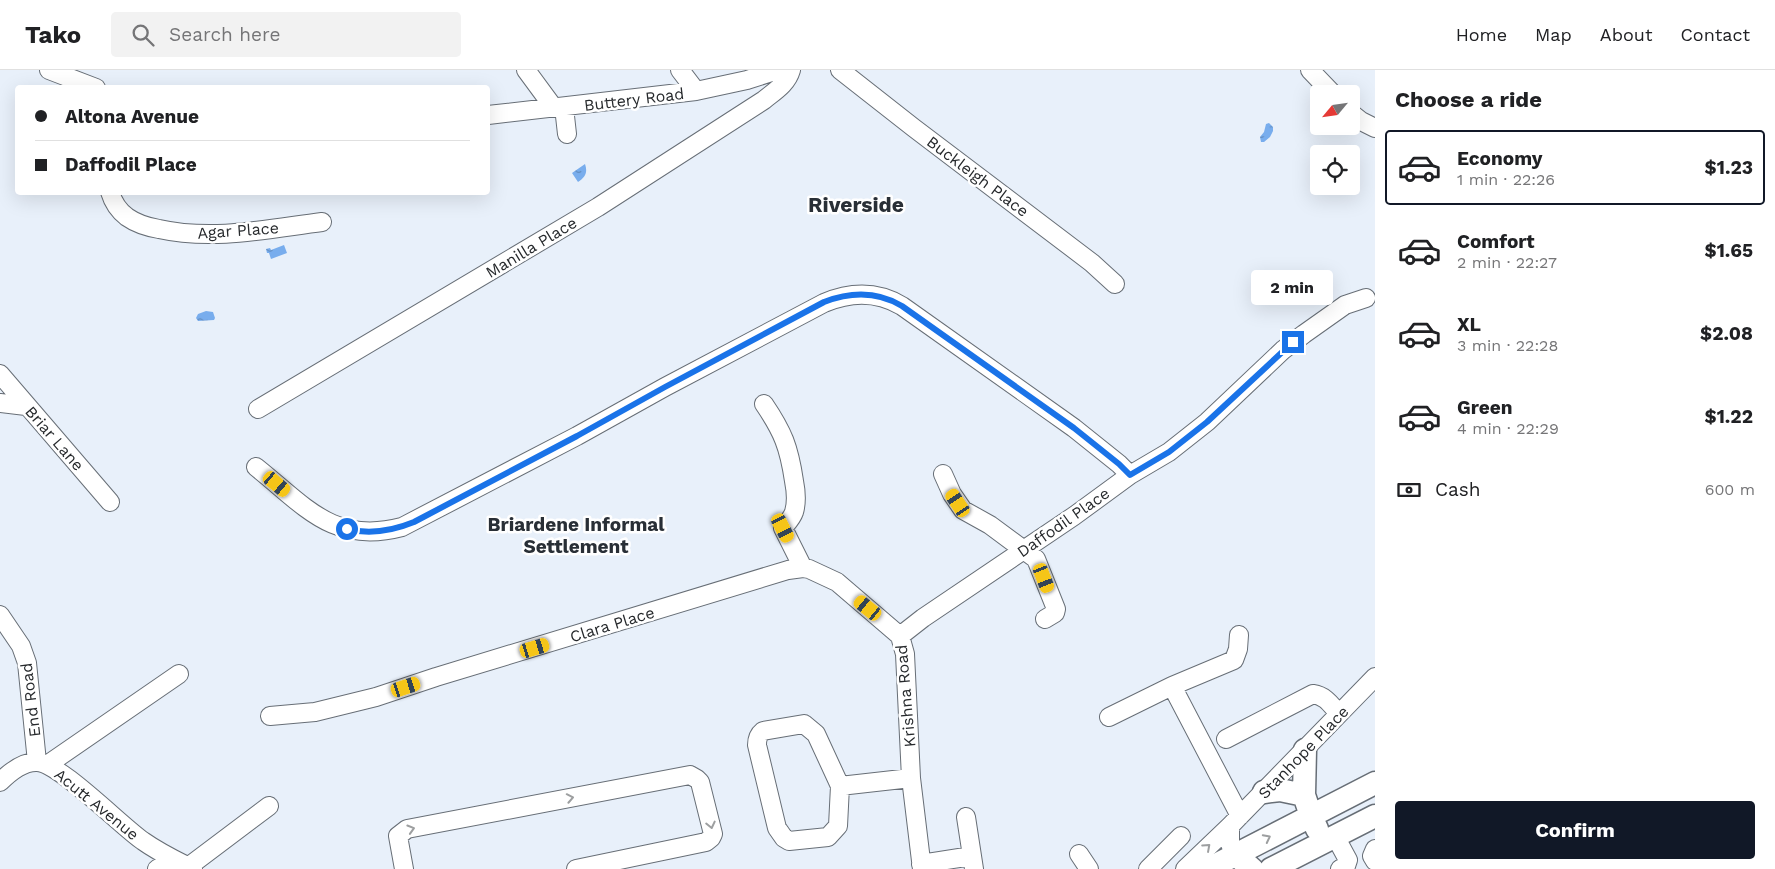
<!DOCTYPE html>
<html lang="en">
<head>
<meta charset="utf-8">
<style>
  :root { --surface:#fff; --page:#f2f2f2; --text:#202124; --muted:#757577; --line:#e0e0e0; --accent:#111827 }
  body { margin:0; font-family:"Work Sans",sans-serif; background:var(--page); color:var(--text); height:100vh; display:flex; flex-direction:column; font-size:19px; white-space:nowrap }
  * { box-sizing:border-box; margin:0 }
  p { font-size:16px; color:var(--muted) }
  .icon { flex:none; width:28px; height:28px; fill:none; stroke:currentColor; stroke-width:2; stroke-linecap:round; stroke-linejoin:round }
  .map { position:relative; flex:1; overflow:hidden }
  .panel { display:flex; flex-direction:column; background:var(--surface); width:400px }
  .panel>* { flex:none }
  .banner { position:absolute; left:15px; top:15px; width:475px; height:110px; border-radius:5px; box-shadow:0 5px 20px #0002; display:grid; align-content:center; height:110px; padding:0 20px; background:var(--surface) }
  .needle { width:32px; rotate:241deg }
  .fabs { position:absolute; left:1310px; top:15px; display:grid; gap:10px }
  .fabs a { display:grid; place-items:center; width:50px; height:50px; border-radius:5px; background:var(--surface); box-shadow:0 5px 20px #0002; font-size:25px }
  .end { position:absolute; width:22px; height:22px; margin:-11px; border:6px solid #1a73e8; background:#fff; box-shadow:0 0 0 2px #fff }
  .from { border-radius:50% }
  .bubble { position:absolute; height:35px; border-radius:5px; background:var(--surface); box-shadow:0 5px 20px #0002; font-size:16px; font-weight:700; line-height:35px; text-align:center }
  .car { position:absolute; width:15px; height:30px; margin:-15px -8px; border-radius:6px; box-shadow:0 0 4px 1px #0007; background:linear-gradient(#f5c518 24%,#345 0 40%,#f5c518 0 76%,#345 0 86%,#f5c518 0) }
  .banner b { display:flex; align-items:center; gap:18px; height:48px; font-size:19px }
  .banner b+b { border-top:1px solid var(--line) }
  .banner i { width:12px; height:12px; background:var(--text) }
  ul { padding:0; list-style:none }
  li { display:flex; align-items:center; gap:15px; height:75px; margin:0 10px 8px; padding:0 10px; border:2px solid transparent; border-radius:5px }
  li div { flex:1 }
  li b { display:block; font-size:19px }
  li em { font-style:normal; font-weight:700 }
  li.on { border-color:var(--accent) }
  li>.icon { width:45px; height:45px; stroke-width:1.5 }
  h2 { padding:0 20px; font-size:22px; line-height:60px }
  .pay { display:flex; align-items:center; gap:12px; height:55px; padding:0 20px; font-size:19px }
  .pay p { margin-inline-start:auto }
  .cta { display:flex; gap:10px; margin-top:auto; padding:10px 20px }
  .cta a { flex:1; height:58px; border-radius:5px; background:var(--accent); color:#fff; font-size:20px; font-weight:700; line-height:58px; text-align:center }
  header { display:flex; align-items:center; gap:30px; box-sizing:border-box; height:70px; padding:0 25px; background:var(--surface); border-bottom:1px solid var(--line) }
  header strong { font-size:24px }
  nav { display:flex; gap:28px; margin-inline-start:auto; font-size:18px }
  .search { width:350px; height:45px; background:var(--page); display:flex; align-items:center; gap:12px; box-sizing:border-box; padding:0 18px; border-radius:5px; color:var(--muted); font-size:19px }
  main { display:flex; flex:1; min-height:0 }
  .map>svg:first-child { display:block }
</style>
</head>
<body>
<header>
<strong>Tako</strong>
<div class="search"><svg class="icon" aria-label="search" viewBox="0 0 24 24"><circle cx="10" cy="10" r="6"/><path d="M15 15l6 6"/></svg>Search here</div>
<nav><a>Home</a><a>Map</a><a>About</a><a>Contact</a></nav>
</header>
<main>
<div class="map">
<svg width="1375" height="799" viewBox="0 0 1375 799">
  <defs>
    <pattern id="water-ripples" width="26" height="14" patternUnits="userSpaceOnUse" patternTransform="scale(1.25)"><rect width="26" height="14" fill="#78aded"/><path d="M2 4q2-2 4 0t4 0M15 11q2-2 4 0t4 0" fill="none" stroke="#628dc0"/></pattern>
  </defs>
  <rect width="100%" height="100%" fill="#e8f0fa"/>
  <path fill="url(#water-ripples)" d="M1269,53L1273,57V61L1270,67L1264,72H1261L1260,67L1264,62L1266,54Z
    M585,94C588,103 585,107 578,112L572,103Z
    M284,175L287,183L271,189L269,183H267L266,179L270,178L271,180Z
    M206,241L213,242L215,248L214,250L198,251L196,248L198,244Z"/>
  <g fill="none" stroke-linecap="round" stroke-linejoin="round">
    <g stroke="#676e76" stroke-width="20">
      <path id="minor" d="M49,0L96,18
        M526,0L554,38
        M680,0L696,21
        M840,0L914,58L1092,193L1115,214
        M1310,0L1333,24
        M564,37L567,64
        M1351,43L1361,51L1375,58
        M488,45L696,21L747,10L778,0
        M110,122C113,132 119,141 127,147C137,154 147,157 159,159C213,171 267,159 322,152
        M0,304L110,432
        M0,333L26,336
        M764,334C783,362 789,377 794,411C796,421 797,432 794,442C792,448 787,453 783,458L803,498
        M258,339L598,137L764,30C775,21 787,14 791,0
        M256,397C305,436 333,475 402,457L577,366L665,317L824,233C850,222 877,221 902,236L1074,358L1119,394L1130,405
        M943,404L952,424L963,440L990,455L1036,489L1056,539L1055,543L1045,549
        M0,545L21,576L27,593L37,692
        M900,566L923,548L1074,446L1130,405L1169,382L1207,352L1283,280L1304,264L1345,235L1366,228
        M1172,616L1234,590L1238,579L1239,565
        M270,646L315,642L376,627L436,607L788,500L803,498L809,499L837,512L900,566L905,584L911,708L922,799
        M1109,647L1172,616L1240,746
        M804,654L816,664L840,716L838,756L828,767L789,771L784,768L777,758L757,675C757,669 758,665 763,661Z
        M1226,669L1313,624C1326,626 1331,635 1339,644
        M47,695L179,604
        M0,712C9,703 23,692 36,692C58,691 122,757 143,771C160,783 175,790 193,799
        M840,716L911,708
        M966,747L974,799
        M1335,766L1348,790L1346,796L1340,799
        M1375,779L1372,786L1375,791
        M1079,784L1089,799
        M1235,784L1230,774V756L1375,607
        M921,794L972,786
        M188,797L269,736
        M157,799L172,790
        M404,799L398,766L407,759L690,705L697,709L700,712L713,764L711,768L706,772L576,799
        M1148,799L1181,766
        M1185,799L1230,756"/>
    </g>
    <g stroke="#676e76" stroke-width="25">
      <path id="major" d="M1305,680L1304,725L1311,746L1317,759
        M1264,722L1280,720L1304,725
        M1235,784L1252,799
        M1208,799L1375,713
        M1271,799L1375,746"/>
    </g>
    <use href="#minor" stroke="#fff" stroke-width="18"/>
    <use href="#major" stroke="#fff" stroke-width="22"/>
  </g>
  <defs><path id="oneway-chevron" d="M-2-3.5L2.5 0L-2 3.5" fill="none" stroke-width="1.6" stroke-linecap="round" stroke-linejoin="round" transform="scale(1.25)"/></defs>
  <g stroke="#9d9fa0">
    <use href="#oneway-chevron" transform="translate(570 728) rotate(-11)"/>
    <use href="#oneway-chevron" transform="translate(711 755) rotate(77)"/>
    <use href="#oneway-chevron" transform="translate(411 759) rotate(-17)"/>
    <use href="#oneway-chevron" transform="translate(1267 768) rotate(-27)"/>
    <use href="#oneway-chevron" transform="translate(1207 777) rotate(-42)"/>
  </g>
  <g fill="none" stroke-linecap="round" stroke-linejoin="round">
    <path stroke="#1a73e8" stroke-width="6" d="M347,459C371,465 392,461 414,452L577,366L665,317L824,232C850,222 877,221 902,236L1074,358L1119,394L1130,405L1169,382L1207,352L1293,272"/>
  </g>
  <g text-anchor="middle" stroke-width="5" stroke-linejoin="round" paint-order="stroke">
    <g font-size="16" fill="#26292c" stroke="#fff">
      <text transform="translate(634 29) rotate(-7)" y="6">Buttery Road</text>
      <text transform="translate(978 106) rotate(37)" y="6">Buckleigh Place</text>
      <text transform="translate(238 160) rotate(-4)" y="6">Agar Place</text>
      <text transform="translate(531 177) rotate(-31)" y="6">Manilla Place</text>
      <text transform="translate(55 368) rotate(49)" y="6">Briar Lane</text>
      <text transform="translate(1063 452) rotate(-35)" y="6">Daffodil Place</text>
      <text transform="translate(612 554) rotate(-17)" y="6">Clara Place</text>
      <text transform="translate(905 626) rotate(-95)" y="6">Krishna Road</text>
      <text transform="translate(30 630) rotate(-97)" y="6">End Road</text>
      <text transform="translate(1303 682) rotate(-46)" y="6">Stanhope Place</text>
      <text transform="translate(97 734) rotate(39)" y="6">Acutt Avenue</text>
    </g>
    <g font-size="19" font-weight="bold" fill="#292f36" stroke="#fff">
      <text x="576" y="461">Briardene Informal<tspan x="576" dy="22">Settlement</tspan></text>
    </g>
    <g font-size="21" font-weight="bold" fill="#292f36" stroke="#fff">
      <text x="856" y="142">Riverside</text>
    </g>
  </g>
</svg>
<div class="fabs">
<a><svg class="needle" viewBox="-14 -14 28 28"><path d="M0-13l5 13h-10z" fill="#e53935"/><path d="M0 13l5-13h-10z" fill="#757577"/></svg></a>
<a><svg class="icon" aria-label="locate" viewBox="0 0 24 24"><circle cx="12" cy="12" r="6"/><path d="M12 2v4M12 18v4M2 12h4M18 12h4"/></svg></a>
</div>
<i class="end from" style="left:347px;top:459px"></i>
<i class="end" style="left:1293px;top:272px"></i>
<div class="bubble" style="left:1251px;top:200px;width:82px">2 min</div>
<i class="car" style="left:277px;top:414px;rotate:130deg"></i>
<i class="car" style="left:958px;top:433px;rotate:326deg"></i>
<i class="car" style="left:783px;top:458px;rotate:153deg"></i>
<i class="car" style="left:1044px;top:508px;rotate:159deg"></i>
<i class="car" style="left:868px;top:538px;rotate:309deg"></i>
<i class="car" style="left:535px;top:578px;rotate:73deg"></i>
<i class="car" style="left:406px;top:617px;rotate:72deg"></i>
<div class="banner">
<b><i class="from"></i>Altona Avenue</b>
<b><i></i>Daffodil Place</b>
</div>
</div>
<section class="panel">
<h2>Choose a ride</h2>
<ul>
<li class="on"><svg class="icon" aria-label="car" viewBox="0 0 24 24"><path d="M5 17H2v-5l4-1 3-4h7l3 4 3 1v5h-3M9 17h6M6 11h13"/><circle cx="7" cy="17" r="2"/><circle cx="17" cy="17" r="2"/></svg><div><b>Economy</b><p>1 min · 22:26</p></div><em>$1.23</em></li>
<li><svg class="icon" aria-label="car" viewBox="0 0 24 24"><path d="M5 17H2v-5l4-1 3-4h7l3 4 3 1v5h-3M9 17h6M6 11h13"/><circle cx="7" cy="17" r="2"/><circle cx="17" cy="17" r="2"/></svg><div><b>Comfort</b><p>2 min · 22:27</p></div><em>$1.65</em></li>
<li><svg class="icon" aria-label="car" viewBox="0 0 24 24"><path d="M5 17H2v-5l4-1 3-4h7l3 4 3 1v5h-3M9 17h6M6 11h13"/><circle cx="7" cy="17" r="2"/><circle cx="17" cy="17" r="2"/></svg><div><b>XL</b><p>3 min · 22:28</p></div><em>$2.08</em></li>
<li><svg class="icon" aria-label="car" viewBox="0 0 24 24"><path d="M5 17H2v-5l4-1 3-4h7l3 4 3 1v5h-3M9 17h6M6 11h13"/><circle cx="7" cy="17" r="2"/><circle cx="17" cy="17" r="2"/></svg><div><b>Green</b><p>4 min · 22:29</p></div><em>$1.22</em></li>
</ul>
<div class="pay"><svg class="icon" aria-label="cash" viewBox="0 0 24 24"><path d="M3 7h18v10H3z"/><circle cx="12" cy="12" r="2"/></svg>Cash<p>600 m</p></div>
<div class="cta"><a>Confirm</a></div>
</section>
</main>
</body>
</html>
